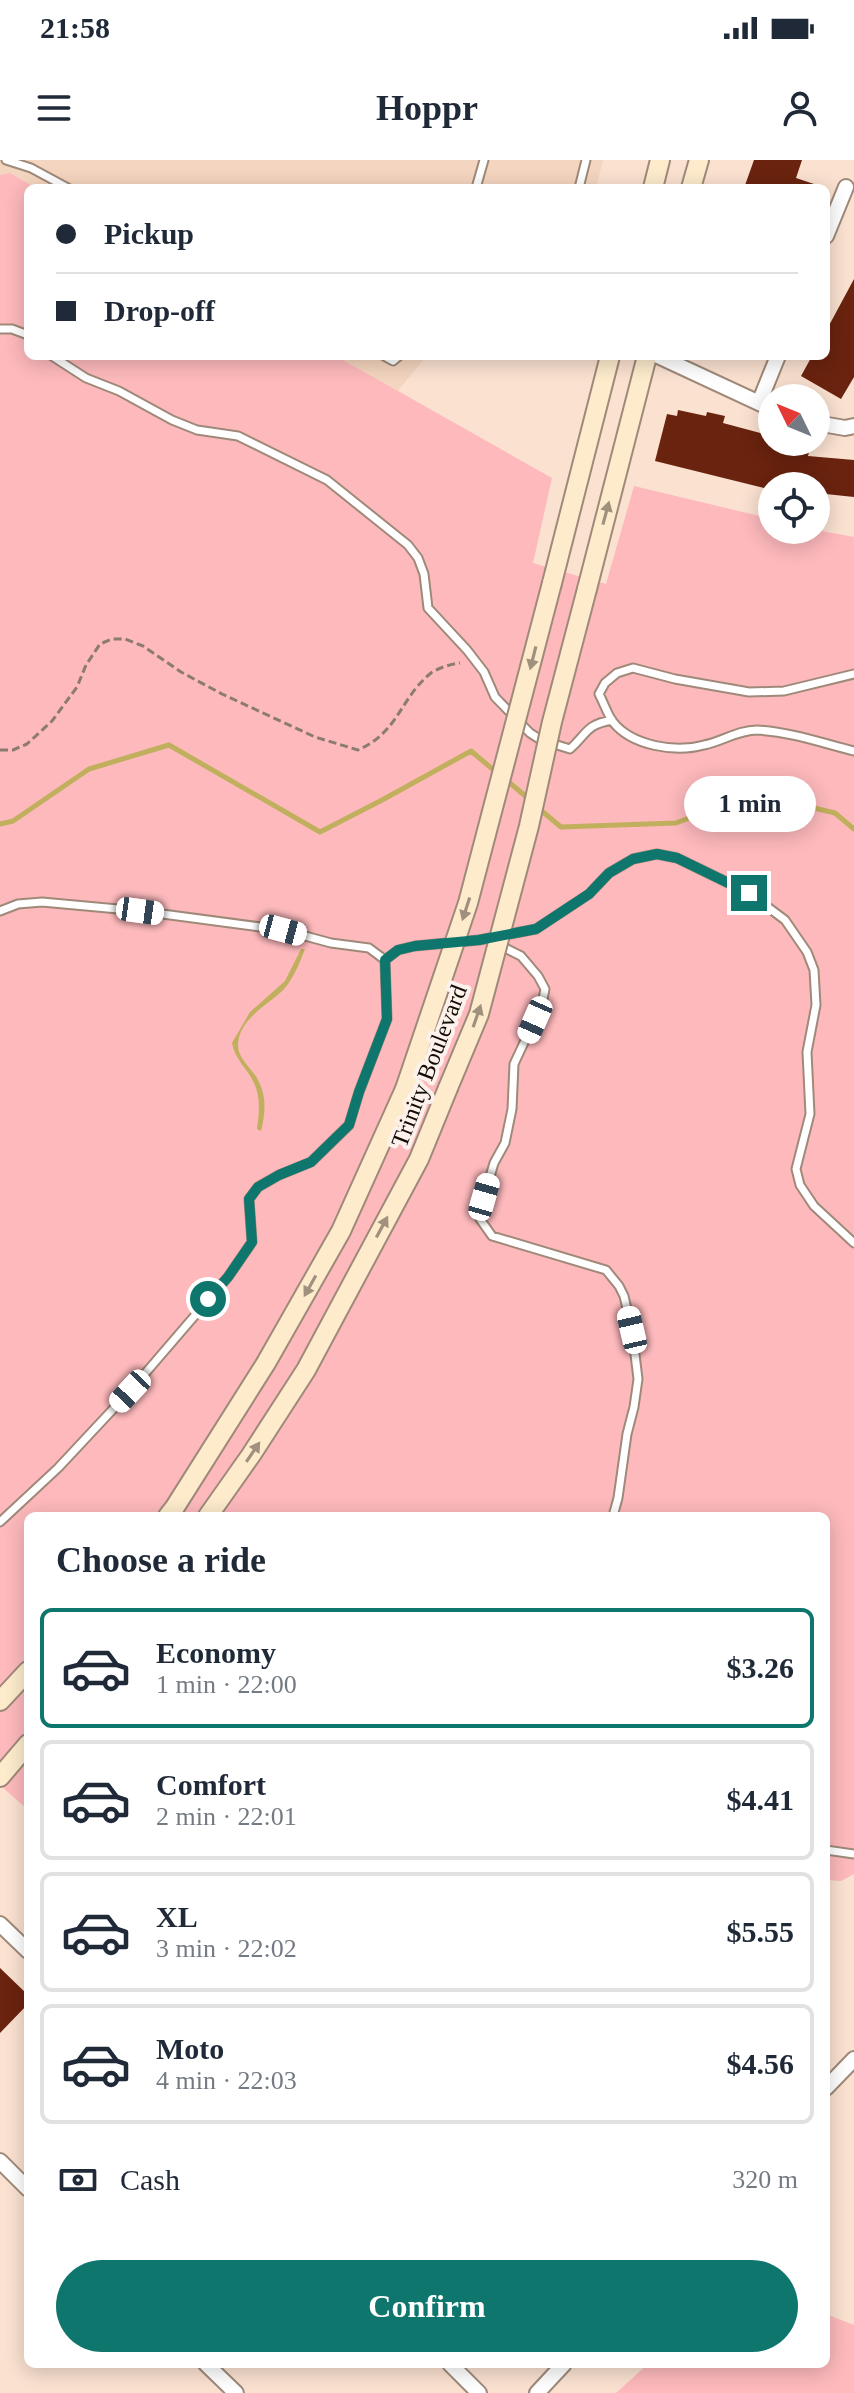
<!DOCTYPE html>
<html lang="en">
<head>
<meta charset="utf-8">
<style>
  :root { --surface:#fff; --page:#f2f2f3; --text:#1f2937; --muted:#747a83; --line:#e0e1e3; --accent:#0f766e }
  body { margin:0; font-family:"Times New Roman",serif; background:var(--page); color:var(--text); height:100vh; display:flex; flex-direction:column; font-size:30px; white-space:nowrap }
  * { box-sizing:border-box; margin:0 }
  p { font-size:26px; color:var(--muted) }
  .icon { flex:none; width:44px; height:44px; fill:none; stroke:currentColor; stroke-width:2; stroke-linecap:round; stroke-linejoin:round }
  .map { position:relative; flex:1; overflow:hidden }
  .side { position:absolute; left:24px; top:1352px; width:806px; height:856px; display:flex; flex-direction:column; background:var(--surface); border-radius:12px; box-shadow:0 4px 20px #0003 }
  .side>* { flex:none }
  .banner { position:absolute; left:24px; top:24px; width:806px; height:176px; border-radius:12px; box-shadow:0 4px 20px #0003; display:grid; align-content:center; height:176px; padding:0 32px; background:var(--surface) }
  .needle { width:52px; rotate:313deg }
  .fabs { position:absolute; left:758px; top:224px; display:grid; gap:16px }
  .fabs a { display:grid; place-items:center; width:72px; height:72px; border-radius:50%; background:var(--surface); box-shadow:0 4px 20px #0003; font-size:40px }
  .end { position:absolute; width:36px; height:36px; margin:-18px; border:10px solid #0f766e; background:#fff; box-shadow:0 0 0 4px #fff }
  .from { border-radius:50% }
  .bubble { position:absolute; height:56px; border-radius:28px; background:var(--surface); box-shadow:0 4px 20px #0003; font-size:26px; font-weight:600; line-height:56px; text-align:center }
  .car { position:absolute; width:24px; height:48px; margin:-24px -12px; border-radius:10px; box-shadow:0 0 6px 2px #0007; background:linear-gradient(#fff 24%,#345 0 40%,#fff 0 76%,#345 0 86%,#fff 0) }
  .banner b { display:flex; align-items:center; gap:28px; height:76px; font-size:30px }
  .banner b+b { border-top:2px solid var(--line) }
  .banner i { width:20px; height:20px; background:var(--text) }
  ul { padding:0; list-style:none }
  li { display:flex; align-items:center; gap:24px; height:120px; margin:0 16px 12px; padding:0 16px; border:4px solid var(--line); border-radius:12px }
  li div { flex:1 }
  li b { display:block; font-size:30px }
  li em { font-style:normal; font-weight:600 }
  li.current { border-color:var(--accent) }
  li>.icon { width:72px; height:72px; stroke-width:1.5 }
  h2 { padding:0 32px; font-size:36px; line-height:96px }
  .pay { display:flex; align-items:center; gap:20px; height:88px; padding:0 32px; font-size:30px }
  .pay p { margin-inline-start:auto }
  .cta { display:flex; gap:16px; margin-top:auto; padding:16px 32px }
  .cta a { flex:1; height:92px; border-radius:48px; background:var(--accent); color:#fff; font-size:32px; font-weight:600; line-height:92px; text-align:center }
  .status { display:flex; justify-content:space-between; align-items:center; height:56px; padding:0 40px; background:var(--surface); direction:ltr }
  .status svg { height:22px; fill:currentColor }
  header { display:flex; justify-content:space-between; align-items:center; height:104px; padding:0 32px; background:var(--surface); font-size:36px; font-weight:600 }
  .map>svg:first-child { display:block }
</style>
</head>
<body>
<div class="status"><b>21:58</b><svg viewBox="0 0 49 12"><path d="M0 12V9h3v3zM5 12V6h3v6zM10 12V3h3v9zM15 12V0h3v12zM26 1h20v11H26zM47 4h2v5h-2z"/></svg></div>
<header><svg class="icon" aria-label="menu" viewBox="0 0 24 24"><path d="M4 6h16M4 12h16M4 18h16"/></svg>Hoppr<svg class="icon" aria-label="person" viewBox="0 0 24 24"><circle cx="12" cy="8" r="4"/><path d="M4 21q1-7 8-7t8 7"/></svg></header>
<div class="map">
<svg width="854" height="2233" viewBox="0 0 854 2233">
  <rect width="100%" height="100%" fill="#fae1d0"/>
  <path fill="#f4d5bf" d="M0,0H603L596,28H36L10,13L0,15Z
    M336,196H426L398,231Z"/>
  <path fill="#fdb9bc" d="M10,13L36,28H28V196H336L552,318L533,403L606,424L634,326L772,359V370H816L854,377V1714L841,1721L826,1720V1356H28V1650L0,1625V15Z
    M826,2154L854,2165V2233H616L648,2204H826Z"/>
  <path fill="#c0af5c" d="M301,789H305C300,802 294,817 285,828C269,845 240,857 238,884C237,899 254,910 259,922C267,938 265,955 261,971L257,969C259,954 261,937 254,923C248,909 235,900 232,883L250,852L285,821Z"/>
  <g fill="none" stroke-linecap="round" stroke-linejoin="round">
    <path stroke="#c0af5c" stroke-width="5" d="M504,618L530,640
      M537,647L561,667L676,663L744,637L789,642L835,653L854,669
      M0,664L13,661L89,609L169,585L320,672L384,639L471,591L496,612"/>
  </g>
  <path fill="#6a230e" d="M754,0H802L796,18L820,26V28H744Z
    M854,119V217L841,239L801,216L812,196H826V171Z
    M678,250L706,256L707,252L725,256L723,263L772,276V282L809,292L808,296L854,300V337L816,333V326H772V330L655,301L667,254L677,256Z
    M0,1808L28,1835V1844L0,1873Z"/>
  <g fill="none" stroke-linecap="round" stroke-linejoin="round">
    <g stroke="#9f8979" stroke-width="11">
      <path id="service" d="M6,0L31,8L68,28
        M476,28L484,0
        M579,28L586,0
        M0,169H12L28,175
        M52,196L86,218L119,231L172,260L197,270L238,276L327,320L408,385L418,398L424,414L428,448L467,490L484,512L495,537L530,573L541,580L570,589C588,573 585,565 612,560
        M384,196L393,201L399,196
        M854,514L784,531L749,532L675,519L633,508L617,513L605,523L599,534C604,543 607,554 613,562C632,586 676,593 704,585C723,581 738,570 757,570C791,572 822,583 854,591
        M0,751L18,744L42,742L140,751L283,770L331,783L369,788L385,800
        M499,785L521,796L538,816L545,829L542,844L514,904L512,949L505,983L494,1003L484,1037L480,1059L492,1076L606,1110L619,1126L624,1136L632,1170L638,1219L634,1247L627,1274L618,1338L613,1356
        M385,800L398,790L415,786L479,780L536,769L589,734L609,713L633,699L657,694L677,698L749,733L785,760L807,792L814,810L816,845L807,892L810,954L796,1009L800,1025L814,1046L854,1083
        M0,1362L58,1308L130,1231L228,1117L252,1082L249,1039L258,1027L279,1015L311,1002L349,965L359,932L387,859L385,800
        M826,1690L854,1694"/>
    </g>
    <g stroke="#9f8979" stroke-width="18">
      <path id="minor" d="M826,76L846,27
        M658,196L772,249
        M759,243L778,196
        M816,263L845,268L854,266
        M0,1764L28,1791
        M826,1928L854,1899
        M0,2001L28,2029
        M206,2204L236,2233
        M450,2204L479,2233
        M537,2233L564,2204"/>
    </g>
    <g stroke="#9f8979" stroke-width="22">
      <path id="secondary" d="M653,28L660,0
        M691,28L699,0
        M552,423L610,196
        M587,429L647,196
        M168,1356L175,1347L266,1203L341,1071L405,929
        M208,1356L251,1295L306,1210L419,999L448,928
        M0,1541L28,1511
        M0,1617L28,1584"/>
    </g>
    <path stroke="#8c7b70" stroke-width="3" stroke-dasharray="8 4" stroke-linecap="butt" d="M0,590H13L27,584L52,561L77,527L86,505L100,484L112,479H125L143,486L181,512L222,534L315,577L358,590C399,572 400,538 431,513C438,508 451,504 460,503"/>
    <use href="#service" stroke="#fff" stroke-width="7"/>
    <use href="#minor" stroke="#fff" stroke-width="14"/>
    <use href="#secondary" stroke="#fdebcc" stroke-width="18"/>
    <g stroke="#9f8979" stroke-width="22" stroke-linecap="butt">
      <path id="secondary-bridge" d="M448,928L479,854L529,666L552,562L587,429
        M405,929L468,743L552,423"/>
    </g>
    <use href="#secondary-bridge" stroke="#fdebcc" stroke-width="18"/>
  </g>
  <defs><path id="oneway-solid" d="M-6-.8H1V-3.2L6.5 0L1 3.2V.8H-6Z" transform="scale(2)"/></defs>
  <g fill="#9f917d">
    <use href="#oneway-solid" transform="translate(606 353) rotate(-75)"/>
    <use href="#oneway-solid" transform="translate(533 498) rotate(104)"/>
    <use href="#oneway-solid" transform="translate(466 749) rotate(108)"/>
    <use href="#oneway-solid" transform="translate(477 856) rotate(-71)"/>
    <use href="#oneway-solid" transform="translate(382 1067) rotate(-62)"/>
    <use href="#oneway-solid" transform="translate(310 1126) rotate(119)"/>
    <use href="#oneway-solid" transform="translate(253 1292) rotate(-56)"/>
  </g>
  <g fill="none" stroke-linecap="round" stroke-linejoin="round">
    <path stroke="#0f766e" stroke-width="10" d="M208,1139L228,1117L252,1082L249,1039L258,1027L279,1015L311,1002L349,965L359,932L387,859L385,800L398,790L415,786L479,780L536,769L589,734L609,713L633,699L657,694L677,698L749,733"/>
  </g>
  <g text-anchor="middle" stroke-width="8" stroke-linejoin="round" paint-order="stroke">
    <g font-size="24" fill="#120b06" stroke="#fcf2eb">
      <text transform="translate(429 906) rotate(-69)" y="8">Trinity Boulevard</text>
    </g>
  </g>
</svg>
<div class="fabs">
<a><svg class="needle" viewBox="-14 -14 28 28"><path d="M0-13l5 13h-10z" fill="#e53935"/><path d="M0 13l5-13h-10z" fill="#747a83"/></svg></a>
<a><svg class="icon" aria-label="locate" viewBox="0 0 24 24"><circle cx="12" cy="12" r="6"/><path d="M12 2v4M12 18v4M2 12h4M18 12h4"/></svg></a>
</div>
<i class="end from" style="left:208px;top:1139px"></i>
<i class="end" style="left:749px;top:733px"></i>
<div class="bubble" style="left:684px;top:616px;width:132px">1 min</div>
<i class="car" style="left:140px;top:751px;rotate:98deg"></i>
<i class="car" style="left:283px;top:770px;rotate:105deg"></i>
<i class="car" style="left:535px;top:860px;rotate:204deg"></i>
<i class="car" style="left:484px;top:1037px;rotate:16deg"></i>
<i class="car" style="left:632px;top:1170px;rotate:347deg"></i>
<i class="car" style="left:130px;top:1231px;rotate:223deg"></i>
<div class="banner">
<b><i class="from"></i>Pickup</b>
<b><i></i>Drop-off</b>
</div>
<section class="side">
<h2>Choose a ride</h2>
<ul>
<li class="current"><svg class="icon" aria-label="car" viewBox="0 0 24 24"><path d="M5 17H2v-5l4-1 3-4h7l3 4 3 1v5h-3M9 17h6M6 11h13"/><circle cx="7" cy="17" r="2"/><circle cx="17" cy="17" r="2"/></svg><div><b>Economy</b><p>1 min · 22:00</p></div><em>$3.26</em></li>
<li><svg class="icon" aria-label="car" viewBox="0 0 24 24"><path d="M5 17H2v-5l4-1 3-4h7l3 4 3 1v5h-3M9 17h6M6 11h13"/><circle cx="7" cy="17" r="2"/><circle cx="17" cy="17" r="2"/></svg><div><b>Comfort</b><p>2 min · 22:01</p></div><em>$4.41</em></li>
<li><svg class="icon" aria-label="car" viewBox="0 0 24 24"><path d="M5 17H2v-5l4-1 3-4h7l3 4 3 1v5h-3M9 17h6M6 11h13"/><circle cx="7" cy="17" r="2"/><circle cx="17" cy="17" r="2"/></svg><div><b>XL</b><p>3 min · 22:02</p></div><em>$5.55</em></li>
<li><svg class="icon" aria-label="car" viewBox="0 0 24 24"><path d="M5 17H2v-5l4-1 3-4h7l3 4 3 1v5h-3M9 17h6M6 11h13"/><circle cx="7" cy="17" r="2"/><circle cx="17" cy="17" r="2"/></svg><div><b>Moto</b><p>4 min · 22:03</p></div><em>$4.56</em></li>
</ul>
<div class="pay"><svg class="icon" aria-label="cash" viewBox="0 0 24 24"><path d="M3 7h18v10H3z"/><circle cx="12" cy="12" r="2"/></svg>Cash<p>320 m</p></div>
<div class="cta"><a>Confirm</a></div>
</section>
</div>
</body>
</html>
